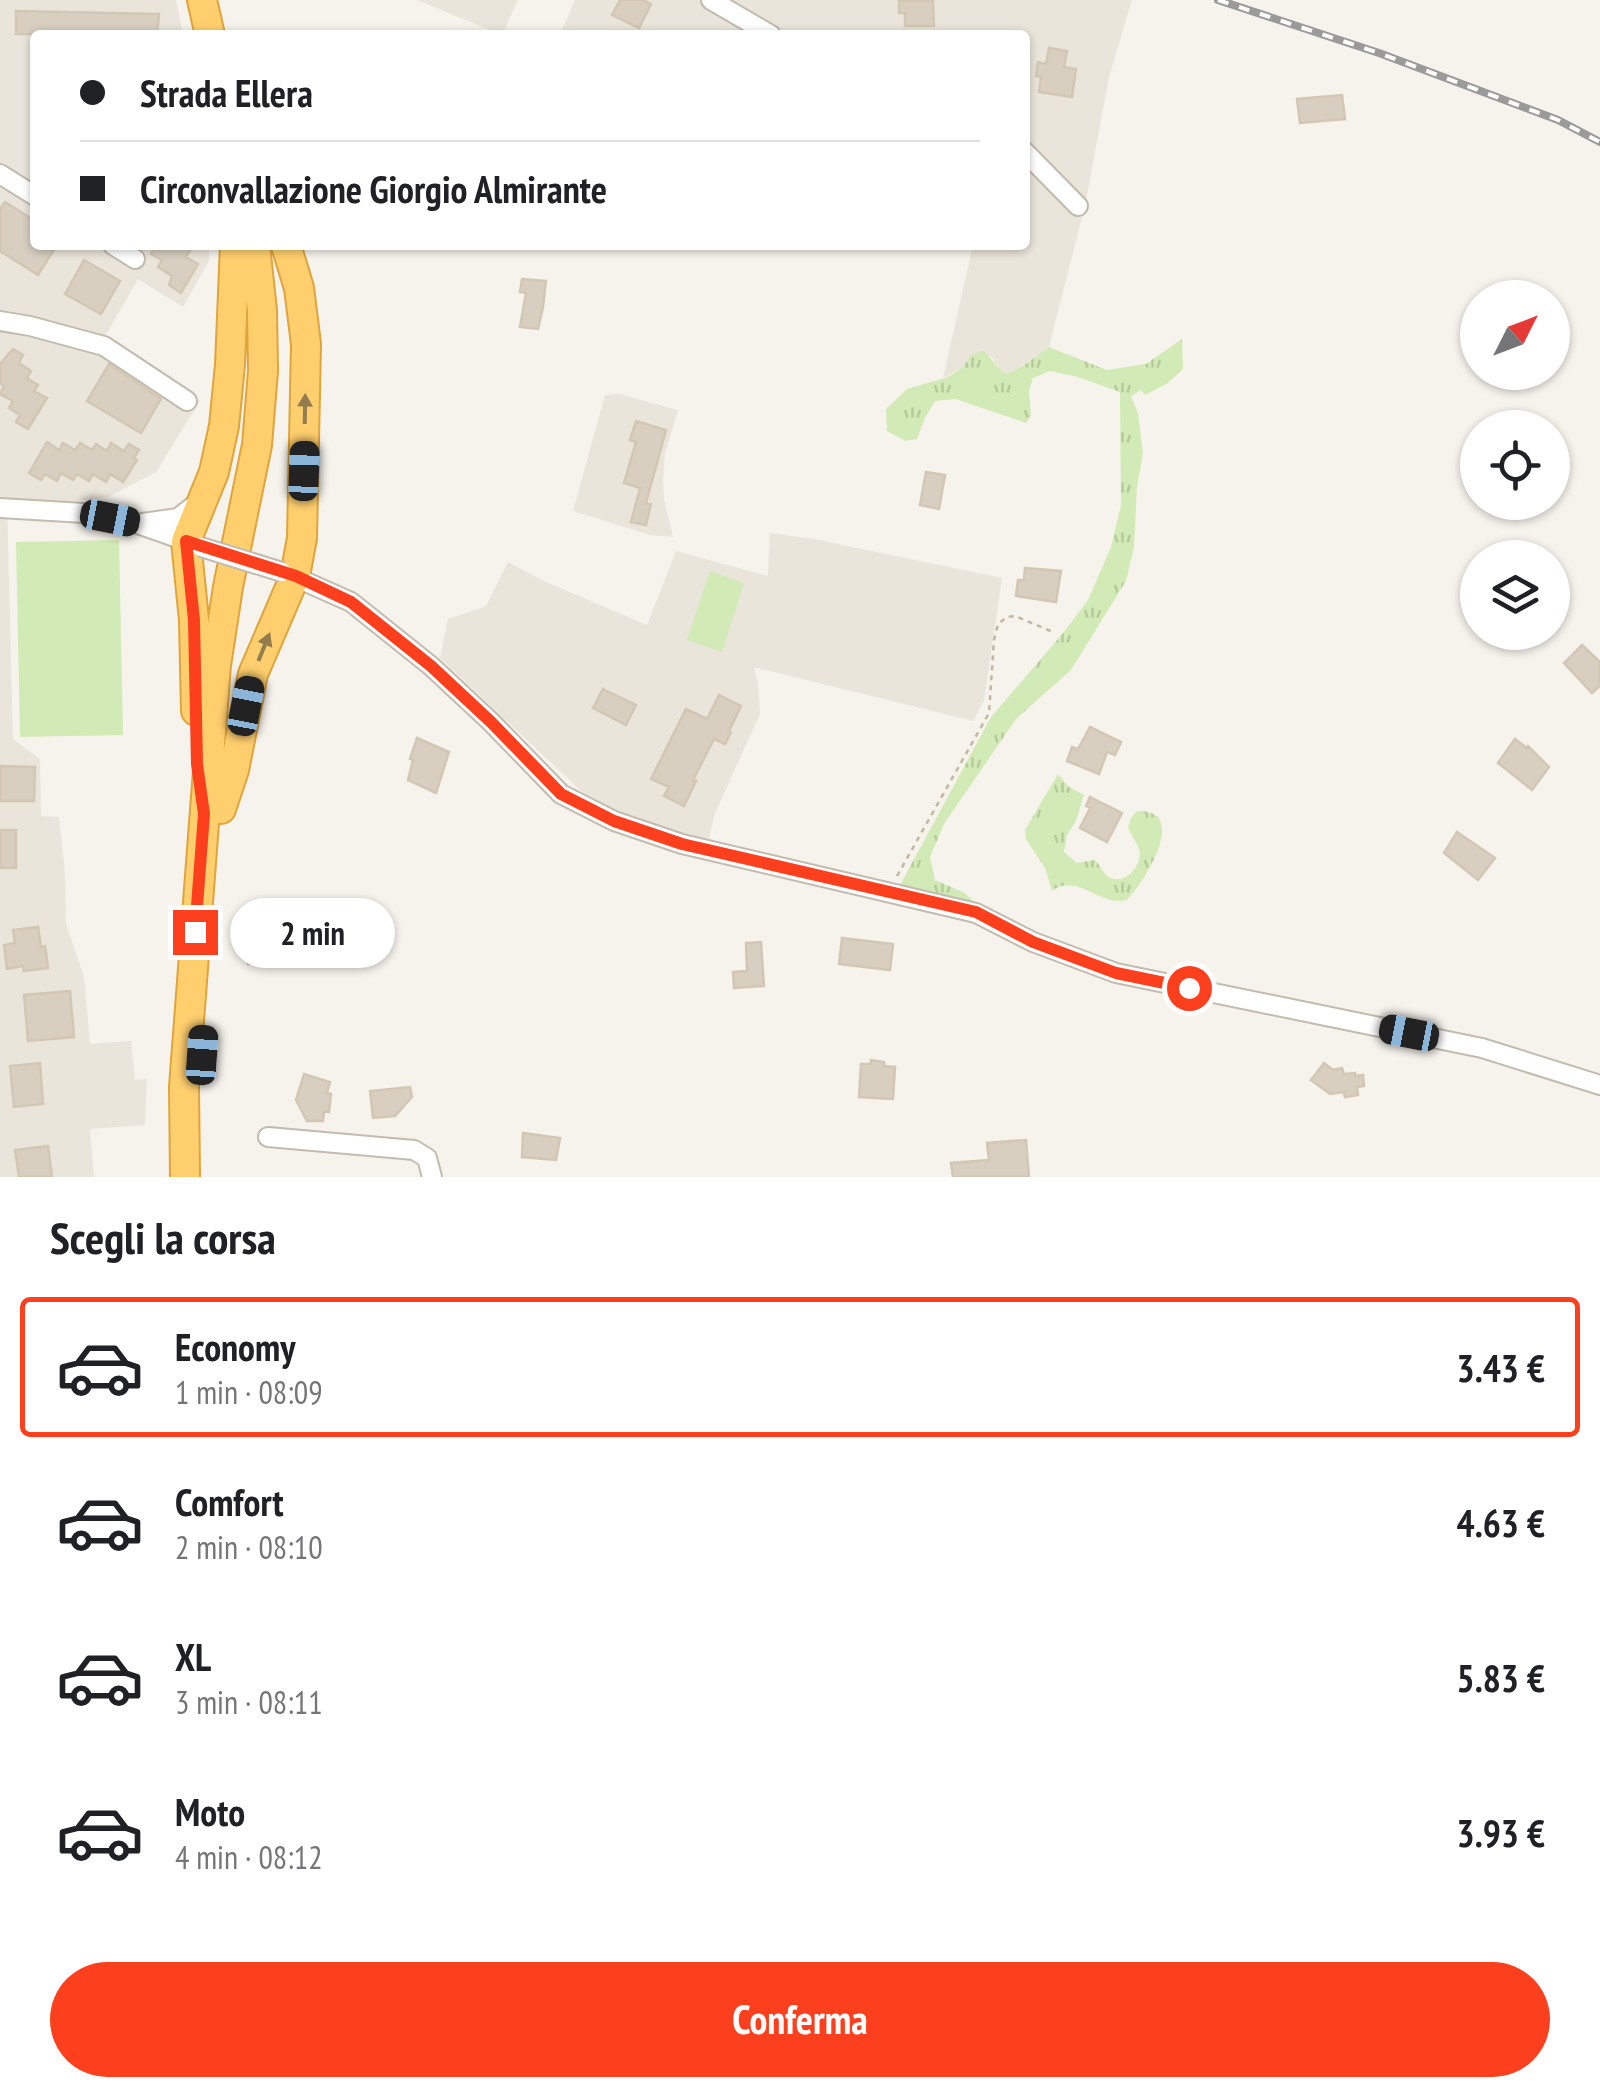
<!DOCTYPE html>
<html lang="it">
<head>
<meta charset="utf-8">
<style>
  :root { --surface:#fff; --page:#f2f2f2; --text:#202124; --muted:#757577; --line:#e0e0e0; --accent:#fc3f1d }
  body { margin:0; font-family:"PT Sans Narrow",sans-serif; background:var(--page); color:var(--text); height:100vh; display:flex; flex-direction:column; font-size:38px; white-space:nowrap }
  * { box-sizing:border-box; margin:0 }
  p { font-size:32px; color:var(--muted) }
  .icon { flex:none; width:55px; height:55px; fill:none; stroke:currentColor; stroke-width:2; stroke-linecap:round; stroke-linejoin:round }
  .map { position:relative; height:1177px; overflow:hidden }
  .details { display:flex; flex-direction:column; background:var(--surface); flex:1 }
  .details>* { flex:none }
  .hud { position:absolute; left:30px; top:30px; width:1000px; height:220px; border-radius:10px; box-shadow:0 2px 8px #0004; display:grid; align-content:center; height:220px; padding:0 50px; background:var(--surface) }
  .needle { width:65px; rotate:48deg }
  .buttons { position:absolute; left:1460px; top:280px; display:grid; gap:20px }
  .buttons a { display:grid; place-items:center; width:110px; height:110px; border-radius:50%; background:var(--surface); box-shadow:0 2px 8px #0004; font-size:50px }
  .end { position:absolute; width:45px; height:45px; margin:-22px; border:12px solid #fc3f1d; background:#fff; box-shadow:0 0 0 5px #fff }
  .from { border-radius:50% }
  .bubble { position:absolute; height:70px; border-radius:35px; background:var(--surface); box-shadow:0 2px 8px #0004; font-size:32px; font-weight:800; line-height:70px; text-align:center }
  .car { position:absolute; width:30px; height:60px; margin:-30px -15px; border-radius:12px; box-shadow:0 0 8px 2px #0007; background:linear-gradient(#222 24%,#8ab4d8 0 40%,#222 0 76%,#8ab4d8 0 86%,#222 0) }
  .hud b { display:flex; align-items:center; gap:35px; height:95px; font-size:38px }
  .hud b+b { border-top:2px solid var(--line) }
  .hud i { width:25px; height:25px; background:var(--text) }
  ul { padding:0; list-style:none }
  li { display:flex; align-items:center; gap:30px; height:140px; margin:0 20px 15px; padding:0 30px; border:5px solid transparent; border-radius:10px }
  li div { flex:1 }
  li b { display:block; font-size:38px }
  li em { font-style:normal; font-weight:800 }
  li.selected { border-color:var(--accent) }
  li>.icon { width:90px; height:90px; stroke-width:1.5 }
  h2 { padding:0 50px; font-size:45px; line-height:120px }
  .primary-button { display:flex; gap:20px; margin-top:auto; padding:20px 50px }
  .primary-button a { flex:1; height:115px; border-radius:60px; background:var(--accent); color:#fff; font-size:40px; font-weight:800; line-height:115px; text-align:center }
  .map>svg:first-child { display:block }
</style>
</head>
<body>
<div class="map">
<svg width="1600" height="1177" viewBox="0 0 1600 1177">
  <defs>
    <pattern id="grass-tufts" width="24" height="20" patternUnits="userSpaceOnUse" patternTransform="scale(2.5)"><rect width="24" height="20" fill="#d2eab5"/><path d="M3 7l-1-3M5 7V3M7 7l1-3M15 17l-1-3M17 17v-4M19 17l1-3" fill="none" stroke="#b6ca9c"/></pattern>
  </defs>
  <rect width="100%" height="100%" fill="#f6f3ec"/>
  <path fill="#eae5da" d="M0,0H176L183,35H35V245H209V261L183,307L138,279L106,335L200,401L156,472L108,497L48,504L7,501L13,739L40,759L41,816L59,817L65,873L66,924L84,977L90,1044L131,1041L135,1080L147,1079L145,1125L90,1129L94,1177H0Z
    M417,0H518L502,35Z
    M575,0H1132L1109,77L1086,201L1049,347L1023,366L1007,374L1001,372L992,357L971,355L962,368L943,378L973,245H1025V35H560Z
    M619,394L678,410L665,454L663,481L664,499L673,537L650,535L573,511L605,395Z
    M770,533L814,539L1002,578L984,701L973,721L754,667L758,684L760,714L715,813L709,839L673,831L599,808L440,658L448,619L486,606L508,562L546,582L647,625L676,551L768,576Z"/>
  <path fill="url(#grass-tufts)" d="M1182,339L1183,369L1168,383L1145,395L1141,390L1131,396L1138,413L1143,454L1137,486L1134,547L1126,581L1071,670L1016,719L944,824L930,857L935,880L965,893L979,907L899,887L991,717L1064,632L1088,600L1111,547L1121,505L1120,392L1078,377L1050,371L1033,378L1029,391L1031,416L1026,423L956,399L935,401L925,418L917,439L906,441L887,431L886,409L907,389L948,377L962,368L971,355L983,351C993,358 997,370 1007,374L1023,366L1049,347L1107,370L1146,364Z
    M1058,774L1069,787L1084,795L1076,821L1067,835L1064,852L1077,863L1095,860C1101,866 1103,875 1111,878C1126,885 1144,863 1139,849C1136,841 1131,835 1128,827L1131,818L1137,811C1191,809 1144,882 1127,900C1099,907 1078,872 1052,891L1045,868L1026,839L1025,830Z"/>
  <path fill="#d2eab5" d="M119,540L123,735L20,737L16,542Z
    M710,571L744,583L722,652L687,640Z"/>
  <path fill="#d8cfc1" stroke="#d3c7b4" stroke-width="2.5" d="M620,0H643L651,4L639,28L612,15Z
    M899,1H933L934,26H905V13H899Z
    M16,11L159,14L157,35L16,34Z
    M1049,48L1067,51L1064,67L1076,69L1072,97L1039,92L1041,77L1036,76L1038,62L1046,64Z
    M1342,95L1345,119L1300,123L1297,99Z
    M5,202L35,221V245H57L38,275L0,251V209Z
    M156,245H184L191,249L186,257L198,264L181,293L169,285L172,276L158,267L162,260L151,254Z
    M84,260L120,281L101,314L65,294Z
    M522,279L546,281L543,307L538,329L520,327L526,293L520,292Z
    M13,349L23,355L19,363L31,371L27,378L38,385L34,391L47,398L28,429L16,422L20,415L9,408L13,401L0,394L4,386L0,383V364Z
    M109,364L161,399L141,433L87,401Z
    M636,421L666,430L646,503L651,504L646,525L631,522L640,488L624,483L636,442L630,440Z
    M47,442L59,450L63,443L75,450L80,443L92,450L96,444L107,451L111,443L124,451L129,444L139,450L134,458L137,460L123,482L110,474L106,482L93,474L89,481L77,474L73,480L61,473L57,481L45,474L41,480L29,473Z
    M926,472L945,475L939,509L920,505Z
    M1025,568L1061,571L1056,602L1016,596L1018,580H1024Z
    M1582,645L1600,662V686L1592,693L1564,663Z
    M603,689L636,705L626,725L593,708Z
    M719,695L741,706L729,731L731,732L725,744L714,739L693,780L696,781L684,806L664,796L669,787L651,779L686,709L707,719Z
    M1090,727L1121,742L1115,755L1107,752L1099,774L1067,761L1072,747L1078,749Z
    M417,738L449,752L436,793L408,780L413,760L410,759Z
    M1515,739L1527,748L1528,746L1549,767L1532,790L1498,763Z
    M0,766L35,767L34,801H0Z
    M1090,797L1122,813L1107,842L1080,828L1090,808L1086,806Z
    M0,830H16V868H0Z
    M1457,832L1495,858L1478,880L1444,853Z
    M279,924L277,962L248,964L245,926Z
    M38,927L41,947L45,946L48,968L24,971L23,966L7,969L4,945L15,943L13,930Z
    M842,938L893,944L890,970L839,964Z
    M761,942L764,986L734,988L733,972L747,971L746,943Z
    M70,991L74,1037L28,1041L24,995Z
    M871,1060L884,1062V1066L895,1067L893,1099L859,1097L861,1064H871Z
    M40,1063L43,1104L14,1107L10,1066Z
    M1324,1063L1333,1070L1342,1068L1344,1074L1355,1073V1076L1363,1075L1364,1086L1357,1087L1358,1095L1345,1097L1344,1092L1330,1094L1311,1080Z
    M304,1074L330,1082L327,1093L331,1094L329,1112L324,1111L323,1121H307L296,1100Z
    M410,1087L412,1097L395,1116L373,1118L370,1091Z
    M523,1133L560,1138L556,1160L522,1157Z
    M1026,1140L1029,1177H953L951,1163L989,1160L987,1143Z
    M48,1146L52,1177H19L15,1150Z"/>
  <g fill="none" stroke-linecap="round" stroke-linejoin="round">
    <g stroke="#c2bbae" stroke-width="22">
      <path id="minor" d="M711,0L771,35
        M1025,152L1078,206
        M0,174L35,196
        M113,245L135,259
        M0,321L30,326L104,346L187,401
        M0,508L84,513L138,524L195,544
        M143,523L178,518L196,504
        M286,573L351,602L431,666L491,722L561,794L614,821L682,844L976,913L1033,942L1116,973L1482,1048L1600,1085
        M268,1137L414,1150L427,1158L432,1177"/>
    </g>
    <g stroke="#e0a43c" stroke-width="32">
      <path id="highway" d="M202,0L210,35
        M196,711L194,620L186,541L214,472L224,426L230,365L235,245
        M221,809L234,770L253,674L295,576L302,538L306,344L299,288L286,245
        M185,1177L184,1087L216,665L228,587L257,445L263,371L262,311L255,245"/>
    </g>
    <path stroke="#c4b79f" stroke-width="2.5" stroke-dasharray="5 5" stroke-linecap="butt" d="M897,876L989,713L994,640L998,624L1007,617L1015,616L1053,632"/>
    <use href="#minor" stroke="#fff" stroke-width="18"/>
    <use href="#highway" stroke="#ffcf6e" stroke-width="28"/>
    <g stroke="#9a9a9a" stroke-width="8">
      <path id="rail" d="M1218,0L1379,53L1558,120L1600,142"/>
    </g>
    <use href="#rail" stroke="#fff" stroke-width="4" stroke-dasharray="11" stroke-linecap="butt"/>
    <g stroke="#c2bbae" stroke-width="22" stroke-linecap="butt">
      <path id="minor-bridge" d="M201,547L282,572"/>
    </g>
    <use href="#minor-bridge" stroke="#fff" stroke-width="18"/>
  </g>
  <defs><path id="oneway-solid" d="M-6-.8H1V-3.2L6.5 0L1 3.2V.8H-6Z" transform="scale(2.5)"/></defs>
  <g fill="#937c4e">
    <use href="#oneway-solid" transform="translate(305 409) rotate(-89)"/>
    <use href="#oneway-solid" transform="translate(264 647) rotate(-68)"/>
  </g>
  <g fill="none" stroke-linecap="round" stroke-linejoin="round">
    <path stroke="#fc3f1d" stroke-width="12" d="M195,932L204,814L197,764L194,620L186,541L296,576L351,602L431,666L491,722L561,794L614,821L682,844L976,912L1033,942L1116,973L1189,988"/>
  </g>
</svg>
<div class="buttons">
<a><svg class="needle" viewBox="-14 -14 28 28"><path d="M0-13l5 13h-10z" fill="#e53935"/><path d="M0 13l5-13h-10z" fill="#757577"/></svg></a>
<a><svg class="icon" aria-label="locate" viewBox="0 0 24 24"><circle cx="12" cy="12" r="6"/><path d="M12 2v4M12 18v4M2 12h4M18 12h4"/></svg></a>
<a><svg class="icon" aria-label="layers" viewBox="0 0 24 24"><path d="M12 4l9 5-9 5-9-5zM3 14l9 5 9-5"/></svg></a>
</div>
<i class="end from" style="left:1189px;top:988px"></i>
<i class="end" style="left:195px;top:932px"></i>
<div class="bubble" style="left:230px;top:898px;width:165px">2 min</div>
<i class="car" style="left:304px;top:471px;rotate:2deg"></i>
<i class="car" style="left:110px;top:518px;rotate:101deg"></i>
<i class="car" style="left:246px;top:706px;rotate:11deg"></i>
<i class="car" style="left:1409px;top:1033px;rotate:281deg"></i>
<i class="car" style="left:202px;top:1055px;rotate:4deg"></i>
<div class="hud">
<b><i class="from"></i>Strada Ellera</b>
<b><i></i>Circonvallazione Giorgio Almirante</b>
</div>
</div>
<section class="details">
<h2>Scegli la corsa</h2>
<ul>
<li class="selected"><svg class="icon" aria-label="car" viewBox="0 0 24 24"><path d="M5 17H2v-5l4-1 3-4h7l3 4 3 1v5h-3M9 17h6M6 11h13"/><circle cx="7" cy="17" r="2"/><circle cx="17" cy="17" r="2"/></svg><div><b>Economy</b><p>1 min · 08:09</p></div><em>3.43 €</em></li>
<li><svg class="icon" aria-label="car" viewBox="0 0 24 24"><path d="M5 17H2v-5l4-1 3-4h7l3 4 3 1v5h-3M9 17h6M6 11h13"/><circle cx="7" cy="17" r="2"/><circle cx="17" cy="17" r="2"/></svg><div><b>Comfort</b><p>2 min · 08:10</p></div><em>4.63 €</em></li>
<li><svg class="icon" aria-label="car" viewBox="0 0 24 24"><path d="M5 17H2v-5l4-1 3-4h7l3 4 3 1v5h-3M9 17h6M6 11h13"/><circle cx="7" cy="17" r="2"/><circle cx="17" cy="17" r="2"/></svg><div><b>XL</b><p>3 min · 08:11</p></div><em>5.83 €</em></li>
<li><svg class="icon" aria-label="car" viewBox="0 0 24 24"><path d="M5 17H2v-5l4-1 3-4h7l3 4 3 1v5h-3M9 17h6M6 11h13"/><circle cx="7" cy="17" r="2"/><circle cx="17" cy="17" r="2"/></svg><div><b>Moto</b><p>4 min · 08:12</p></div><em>3.93 €</em></li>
</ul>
<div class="primary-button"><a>Conferma</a></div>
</section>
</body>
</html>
